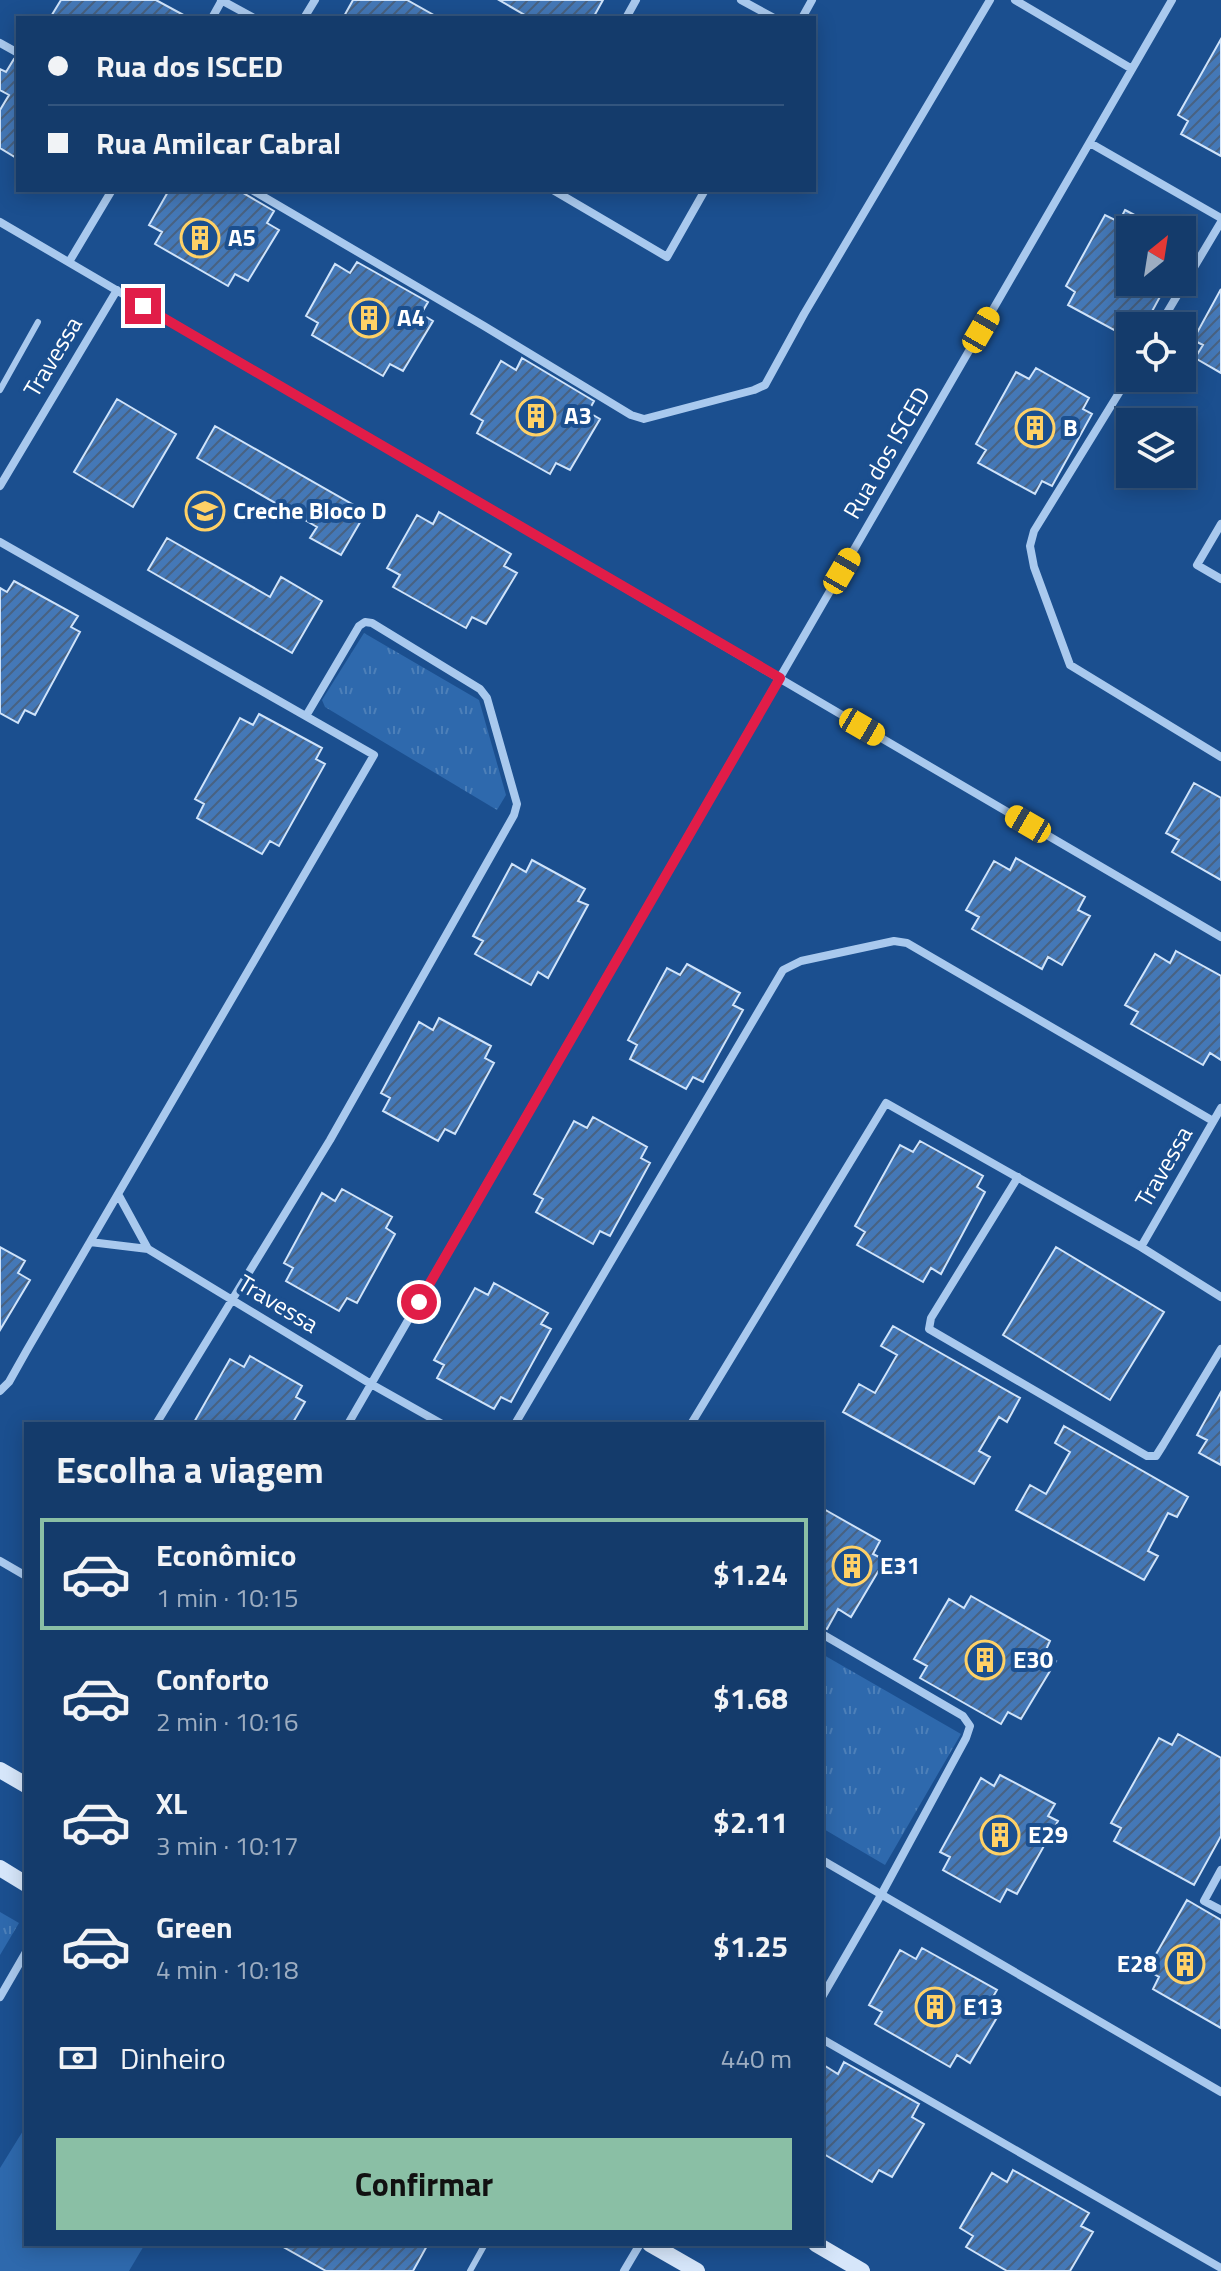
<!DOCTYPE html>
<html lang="pt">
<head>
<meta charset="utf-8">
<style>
  :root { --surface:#143b6b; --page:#1d4271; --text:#f1f3f6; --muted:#9dadc1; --line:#33557e; --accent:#8abfa5 }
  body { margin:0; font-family:"Titillium Web",sans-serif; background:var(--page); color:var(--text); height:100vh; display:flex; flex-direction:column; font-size:30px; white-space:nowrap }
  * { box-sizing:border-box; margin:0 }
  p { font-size:26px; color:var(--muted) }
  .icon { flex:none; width:44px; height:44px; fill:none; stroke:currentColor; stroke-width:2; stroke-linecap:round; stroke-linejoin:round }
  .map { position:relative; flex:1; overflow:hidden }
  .panel { position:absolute; left:24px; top:1422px; width:800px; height:824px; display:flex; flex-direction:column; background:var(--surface); border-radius:0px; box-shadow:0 4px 20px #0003,0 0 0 2px var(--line) }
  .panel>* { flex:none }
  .guide { position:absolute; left:16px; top:16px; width:800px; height:176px; border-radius:0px; box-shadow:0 4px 20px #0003,0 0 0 2px var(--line); display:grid; align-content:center; height:176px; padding:0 32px; background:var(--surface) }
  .needle { width:52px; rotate:30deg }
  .controls { position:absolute; left:1116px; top:216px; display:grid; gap:16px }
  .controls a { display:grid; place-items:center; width:80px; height:80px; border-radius:0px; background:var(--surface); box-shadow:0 4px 20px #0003,0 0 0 2px var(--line); font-size:40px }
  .end { position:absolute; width:36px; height:36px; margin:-18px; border:10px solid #e11d48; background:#fff; box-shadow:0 0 0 4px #fff }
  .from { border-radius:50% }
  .car { position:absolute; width:24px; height:48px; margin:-24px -12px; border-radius:10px; box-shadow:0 0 6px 2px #0007; background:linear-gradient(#f5c518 24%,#345 0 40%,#f5c518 0 76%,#345 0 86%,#f5c518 0) }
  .guide b { display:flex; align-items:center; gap:28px; height:76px; font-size:30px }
  .guide b+b { border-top:2px solid var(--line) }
  .guide i { width:20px; height:20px; background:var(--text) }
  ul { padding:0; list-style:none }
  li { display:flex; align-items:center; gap:24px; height:112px; margin:0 16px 12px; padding:0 16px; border:4px solid transparent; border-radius:0px }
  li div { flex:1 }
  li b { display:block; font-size:30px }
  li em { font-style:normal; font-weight:700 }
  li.current { border-color:var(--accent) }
  li>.icon { width:72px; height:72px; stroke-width:1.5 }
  h2 { padding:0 32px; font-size:36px; line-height:96px }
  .pay { display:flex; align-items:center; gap:20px; height:88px; padding:0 32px; font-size:30px }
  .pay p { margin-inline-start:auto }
  .cta { display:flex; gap:16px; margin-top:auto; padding:16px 32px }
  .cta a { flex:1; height:92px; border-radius:0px; background:var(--accent); color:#111; font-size:32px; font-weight:700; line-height:92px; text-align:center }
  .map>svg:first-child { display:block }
</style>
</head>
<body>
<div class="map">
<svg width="1221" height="2271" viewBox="0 0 1221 2271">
  <defs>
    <pattern id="grass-tufts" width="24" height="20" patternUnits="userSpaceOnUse" patternTransform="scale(2)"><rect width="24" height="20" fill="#2e69ad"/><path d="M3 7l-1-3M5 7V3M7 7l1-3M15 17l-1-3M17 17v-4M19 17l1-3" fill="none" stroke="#4d80b9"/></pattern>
    <pattern id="building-hatch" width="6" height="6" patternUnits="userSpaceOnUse" patternTransform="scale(2)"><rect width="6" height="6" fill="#4478b7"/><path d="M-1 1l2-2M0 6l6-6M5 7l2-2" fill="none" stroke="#486282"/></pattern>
  </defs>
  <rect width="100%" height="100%" fill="#1b4f8f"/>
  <path fill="url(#grass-tufts)" d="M364,633L479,700L506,795L497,810L325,707L322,700Z
    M822,1654L961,1734L885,1865L822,1828Z
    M0,1912L19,1923L0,1955Z"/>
  <path fill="#2e69ad" d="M26,2126V2244H145L129,2271H0V2168Z"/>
  <path fill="url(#building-hatch)" stroke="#cfe3fa" stroke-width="2" d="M61,0H156L189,18H50Z
    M353,0H407L439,18H343Z
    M499,0H603L593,18H530Z
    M1221,39V156L1181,134L1188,121L1178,115Z
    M14,59L18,60V159L0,148V110L9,95L0,90V69L6,72Z
    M169,190H238L274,211L267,223L279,230L248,281L235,274L228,286L155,244L162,232L149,225Z
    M1125,210L1163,230H1130V282H1168L1144,326H1130L1125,336L1068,305L1075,292L1066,286L1105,215L1119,222Z
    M357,262L428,302L421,314L433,321L403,371L390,364L383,376L312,335L318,323L306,316L335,264L350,273Z
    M1221,289V373L1195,358L1203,345L1193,340Z
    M522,358L594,401L588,412L600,419L570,470L556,463L550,474L477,433L483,421L471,414L501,361L516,370Z
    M1036,368L1089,398L1083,409L1092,414L1052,486L1042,481L1035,494L978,463L986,450L976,444L1016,372L1029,379Z
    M117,399L176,434L133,507L74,472Z
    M215,426L366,512L341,555L310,538L317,527L197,458Z
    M439,512L511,554L504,566L517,573L486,624L472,617L466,628L393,587L400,575L387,568L417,515L433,524Z
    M167,538L270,597L281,577L322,601L292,653L148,570Z
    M14,581L78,616L71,627L80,632L35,715L25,710L18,723L0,713V588L7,592Z
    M259,714L322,748L316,759L325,764L279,846L270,841L262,854L197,818L204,804L195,799L240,718L253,725Z
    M1194,783L1221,798V880L1172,852L1179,840L1166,833Z
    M1016,858L1085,897L1078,910L1090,916L1062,965L1048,957L1042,969L972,929L979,917L966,910L994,861L1010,870Z
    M532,860L585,889L578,901L588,905L548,978L538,972L531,985L475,954L483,941L473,936L512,864L526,872Z
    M1176,951L1221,976V1060L1210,1053L1203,1065L1131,1024L1138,1012L1125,1005L1155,954L1170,963Z
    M687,964L740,993L733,1005L743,1010L703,1082L693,1077L686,1089L630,1059L637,1045L628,1040L667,968L680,975Z
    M439,1018L491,1046L485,1058L494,1063L455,1134L445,1129L438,1141L383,1111L390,1098L381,1093L419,1022L433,1030Z
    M593,1117L647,1147L641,1158L650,1163L610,1236L600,1231L593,1244L536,1212L543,1199L534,1194L574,1121L587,1128Z
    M920,1141L983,1176L977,1187L985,1192L941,1274L931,1268L923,1282L857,1245L865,1232L855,1226L900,1145L913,1152Z
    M342,1189L392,1217L386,1228L395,1234L357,1303L347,1298L339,1311L286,1281L293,1268L284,1263L322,1193L335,1201Z
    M0,1247L25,1261L18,1273L30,1280L0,1330Z
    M1056,1247L1164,1312L1110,1400L1003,1335Z
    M494,1283L548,1313L541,1324L551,1329L511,1402L501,1397L494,1409L437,1378L444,1365L434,1360L475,1288L488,1295Z
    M893,1326L1020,1398L1007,1422L999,1417L979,1451L990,1457L974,1484L843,1412L859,1384L875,1393L897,1355L881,1346Z
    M250,1356L302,1386L296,1397L305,1402L292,1424H193L230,1359L244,1367Z
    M1221,1392V1465L1199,1453L1207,1440L1197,1435Z
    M1064,1426L1188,1497L1177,1517L1168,1513L1148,1551L1158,1556L1144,1580L1016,1510L1030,1485L1046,1494L1070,1452L1055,1443Z
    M822,1508L880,1541L873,1554L885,1560L851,1617L838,1609L827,1629L822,1627Z
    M971,1596L1050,1641L1044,1654L1056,1661L1021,1719L1008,1712L1001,1724L920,1678L927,1666L914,1659L949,1599L964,1608Z
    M1178,1734L1221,1758V1836L1194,1885L1114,1841L1121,1828L1111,1823L1159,1738L1172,1745Z
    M1000,1775L1055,1804L1048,1816L1058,1821L1017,1894L1007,1889L1000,1902L943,1870L950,1857L940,1852L981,1778L994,1786Z
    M1187,1900L1221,1920V2028L1153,1989L1159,1977L1147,1970Z
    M922,1948L997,1990L990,2002L1002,2009L970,2063L957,2055L950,2067L875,2024L882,2012L869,2005L900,1950L916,1959Z
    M844,2062L919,2104L912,2117L924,2124L892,2177L879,2170L872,2182L822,2153V2064L838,2074Z
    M1013,2170L1089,2213L1081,2226L1093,2232L1070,2271H1007L966,2247L973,2236L960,2228L992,2173L1007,2182Z
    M278,2244H428L413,2271H326Z"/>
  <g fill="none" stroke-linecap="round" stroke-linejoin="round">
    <path stroke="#a9c9ee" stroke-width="6" d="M0,390L38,322
      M470,2271L485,2244"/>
    <path stroke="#a9c9ee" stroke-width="8" d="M221,0L254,18
      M741,0L774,18
      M1015,0L1132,69
      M212,18L222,0
      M304,18L315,0
      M626,18L636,0
      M802,18L812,0
      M0,43L18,53
      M1090,143L1221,218
      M252,190L484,326L631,415L644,419L754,390L765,385L804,314L990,0
      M553,190L667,257L705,190
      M0,222L1221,937
      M69,262L112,190
      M1159,326L1221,222
      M1130,375L1034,531L1030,546L1034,567L1070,665L1221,757
      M0,486L117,290
      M1221,524L1197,565L1221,579
      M0,542L374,755L27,1350L9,1382L0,1391
      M1018,1177L931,1318L929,1329L1147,1456H1156L1163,1445L1221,1349
      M118,1194L148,1249L371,1384L442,1424
      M90,1242L148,1249
      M1141,1247L1221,1108
      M156,1424L330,1140L514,815L517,804L487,698L480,689L372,623L365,622L359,626L306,716
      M348,1424L1172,0
      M515,1424L783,970L801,961L894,941L907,943L1213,1121
      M691,1424L886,1103L1141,1247L1221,1297
      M0,1561L26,1576
      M822,1634L963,1716L970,1726L966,1738L881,1895L822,1997
      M822,1860L1221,2092
      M1221,1870L1204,1901L1221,1910
      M0,1997L26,1952
      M822,2039L1221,2268
      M624,2271L640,2244"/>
    <path stroke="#d6e6fa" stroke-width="16" d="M0,1770L26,1785
      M0,1868L26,1884
      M650,2244L697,2271
      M816,2244L862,2271"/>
  </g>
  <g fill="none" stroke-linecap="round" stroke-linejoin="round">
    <path stroke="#e11d48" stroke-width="10" d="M143,306L780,678L419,1302"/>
  </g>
  <defs>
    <g id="building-ring" transform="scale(2)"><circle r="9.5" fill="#1b4f8f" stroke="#ffd166" stroke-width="1.5"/><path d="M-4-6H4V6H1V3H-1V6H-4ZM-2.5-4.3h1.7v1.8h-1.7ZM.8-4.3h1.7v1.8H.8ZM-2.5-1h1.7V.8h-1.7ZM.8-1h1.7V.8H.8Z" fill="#ffd166"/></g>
    <g id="school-ring" transform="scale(2)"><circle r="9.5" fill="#1b4f8f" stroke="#ffd166" stroke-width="1.5"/><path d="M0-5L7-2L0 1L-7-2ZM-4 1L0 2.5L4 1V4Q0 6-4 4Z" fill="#ffd166"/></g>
  </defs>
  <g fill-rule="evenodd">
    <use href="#building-ring" x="200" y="238"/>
    <use href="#building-ring" x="369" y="318"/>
    <use href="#building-ring" x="536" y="416"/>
    <use href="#building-ring" x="1035" y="428"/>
    <use href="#school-ring" x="205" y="511"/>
    <use href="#building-ring" x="852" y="1566"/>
    <use href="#building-ring" x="985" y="1660"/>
    <use href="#building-ring" x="1000" y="1835"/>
    <use href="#building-ring" x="1185" y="1964"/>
    <use href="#building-ring" x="935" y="2007"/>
  </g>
  <g text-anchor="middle" stroke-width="8" stroke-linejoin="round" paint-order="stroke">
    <g font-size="24" font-weight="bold" fill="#fff" stroke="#1b4f8f" text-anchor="start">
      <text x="228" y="246">A5</text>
      <text x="397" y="326">A4</text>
      <text x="564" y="424">A3</text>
      <text x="1063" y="436">B</text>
      <text x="233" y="519">Creche Bloco D</text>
      <text x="880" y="1574">E31</text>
      <text x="1013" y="1668">E30</text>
      <text x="1028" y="1843">E29</text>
      <text x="1157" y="1972" text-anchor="end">E28</text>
      <text x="963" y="2015">E13</text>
    </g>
    <g font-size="24" fill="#fff" stroke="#1b4f8f">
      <text transform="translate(53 357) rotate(-59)" y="8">Travessa</text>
      <text transform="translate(887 453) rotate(-60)" y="8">Rua dos ISCED</text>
      <text transform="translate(1164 1167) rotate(-60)" y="8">Travessa</text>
      <text transform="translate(278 1304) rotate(31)" y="8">Travessa</text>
    </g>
  </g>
</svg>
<div class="controls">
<a><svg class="needle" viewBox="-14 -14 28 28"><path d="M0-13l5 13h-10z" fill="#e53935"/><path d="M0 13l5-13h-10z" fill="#9dadc1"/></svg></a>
<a><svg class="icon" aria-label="locate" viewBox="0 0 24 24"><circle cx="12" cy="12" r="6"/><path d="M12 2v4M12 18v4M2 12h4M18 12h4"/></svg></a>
<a><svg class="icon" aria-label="layers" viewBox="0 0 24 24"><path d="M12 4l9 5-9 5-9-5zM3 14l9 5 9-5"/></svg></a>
</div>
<i class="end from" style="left:419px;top:1302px"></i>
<i class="end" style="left:143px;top:306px"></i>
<i class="car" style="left:981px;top:330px;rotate:30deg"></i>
<i class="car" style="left:842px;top:571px;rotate:30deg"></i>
<i class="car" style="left:862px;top:727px;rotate:120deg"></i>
<i class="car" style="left:1028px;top:824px;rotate:300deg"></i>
<div class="guide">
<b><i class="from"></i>Rua dos ISCED</b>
<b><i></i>Rua Amilcar Cabral</b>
</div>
<section class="panel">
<h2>Escolha a viagem</h2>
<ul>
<li class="current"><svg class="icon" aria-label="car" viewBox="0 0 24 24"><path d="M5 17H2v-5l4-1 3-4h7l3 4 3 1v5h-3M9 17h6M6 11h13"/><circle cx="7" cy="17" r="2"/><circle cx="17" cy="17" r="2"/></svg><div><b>Econômico</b><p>1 min · 10:15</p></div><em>$1.24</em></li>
<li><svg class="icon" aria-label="car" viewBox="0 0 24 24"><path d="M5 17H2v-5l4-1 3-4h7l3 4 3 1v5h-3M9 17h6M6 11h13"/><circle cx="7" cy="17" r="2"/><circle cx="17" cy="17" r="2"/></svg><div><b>Conforto</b><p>2 min · 10:16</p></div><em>$1.68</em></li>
<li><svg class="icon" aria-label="car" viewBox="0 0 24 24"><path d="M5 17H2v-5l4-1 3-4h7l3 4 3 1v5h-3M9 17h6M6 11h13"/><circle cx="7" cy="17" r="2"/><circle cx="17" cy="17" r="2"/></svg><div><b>XL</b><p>3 min · 10:17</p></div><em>$2.11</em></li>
<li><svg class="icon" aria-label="car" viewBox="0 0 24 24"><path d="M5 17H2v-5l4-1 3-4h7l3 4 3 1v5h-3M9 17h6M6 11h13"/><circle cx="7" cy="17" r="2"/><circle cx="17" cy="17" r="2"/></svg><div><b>Green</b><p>4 min · 10:18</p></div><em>$1.25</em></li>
</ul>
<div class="pay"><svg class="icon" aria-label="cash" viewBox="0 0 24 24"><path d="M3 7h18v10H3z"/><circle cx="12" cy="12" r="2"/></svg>Dinheiro<p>440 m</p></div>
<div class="cta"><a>Confirmar</a></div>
</section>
</div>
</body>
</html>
